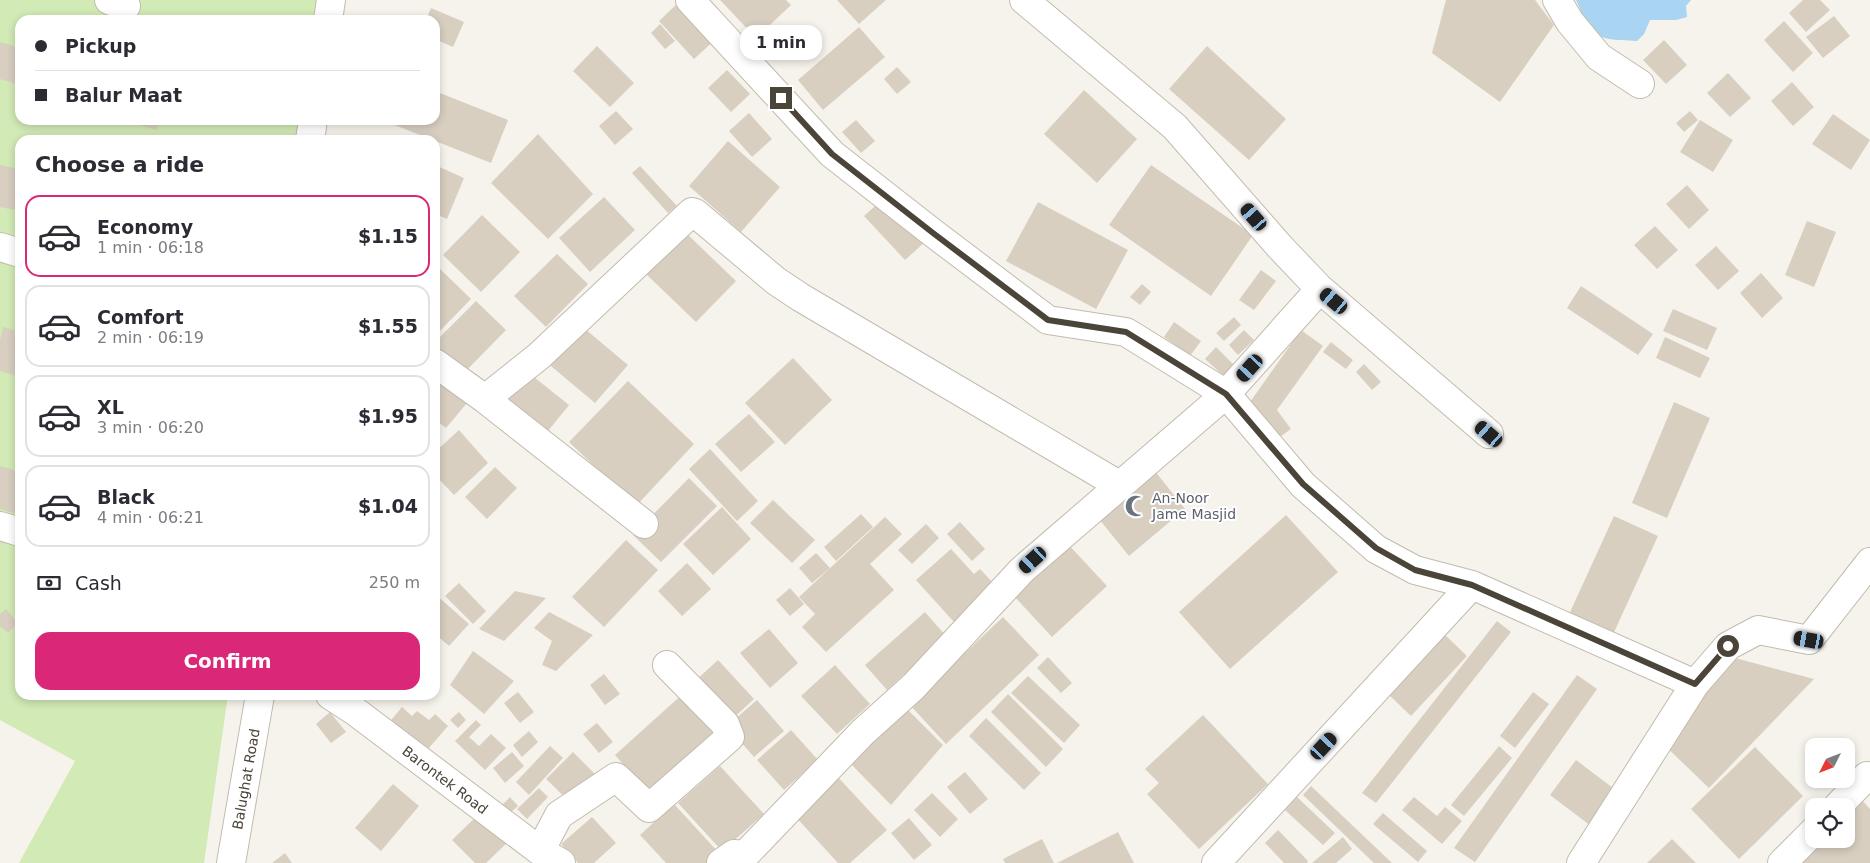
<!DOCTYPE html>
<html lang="en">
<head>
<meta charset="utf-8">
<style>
  :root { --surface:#fff; --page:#f7f7f7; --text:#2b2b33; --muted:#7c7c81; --line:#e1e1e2; --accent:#db2777 }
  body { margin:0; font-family:"DejaVu Sans",sans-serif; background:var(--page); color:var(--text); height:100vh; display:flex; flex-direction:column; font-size:19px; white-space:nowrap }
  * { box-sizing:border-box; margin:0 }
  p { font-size:16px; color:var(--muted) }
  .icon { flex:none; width:28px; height:28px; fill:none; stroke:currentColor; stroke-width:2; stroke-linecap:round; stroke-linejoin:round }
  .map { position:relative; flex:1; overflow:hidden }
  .details { position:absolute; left:15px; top:135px; width:425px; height:565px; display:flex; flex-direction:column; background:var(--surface); border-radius:15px; box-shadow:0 2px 8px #0003 }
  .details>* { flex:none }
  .guide { position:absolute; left:15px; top:15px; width:425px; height:110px; border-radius:15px; box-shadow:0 2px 8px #0003; display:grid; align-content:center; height:110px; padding:0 20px; background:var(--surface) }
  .needle { width:32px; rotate:228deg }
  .buttons { position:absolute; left:1805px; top:738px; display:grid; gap:10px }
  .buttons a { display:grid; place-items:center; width:50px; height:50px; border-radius:10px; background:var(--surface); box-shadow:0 2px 8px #0003; font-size:25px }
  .end { position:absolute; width:22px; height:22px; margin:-11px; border:6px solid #4b4439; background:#fff; box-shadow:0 0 0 2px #fff }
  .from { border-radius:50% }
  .bubble { position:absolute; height:35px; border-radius:15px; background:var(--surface); box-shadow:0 2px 8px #0003; font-size:16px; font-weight:700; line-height:35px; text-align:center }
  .car { position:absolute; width:15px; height:30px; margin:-15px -8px; border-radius:6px; box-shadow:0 0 4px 1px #0007; background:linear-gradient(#222 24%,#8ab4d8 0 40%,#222 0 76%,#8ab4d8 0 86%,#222 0) }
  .guide b { display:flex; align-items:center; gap:18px; height:48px; font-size:19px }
  .guide b+b { border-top:1px solid var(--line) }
  .guide i { width:12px; height:12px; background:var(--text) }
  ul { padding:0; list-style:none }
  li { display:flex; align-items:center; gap:15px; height:82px; margin:0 10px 8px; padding:0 10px; border:2px solid var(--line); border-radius:15px }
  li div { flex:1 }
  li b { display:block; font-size:19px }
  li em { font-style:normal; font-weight:700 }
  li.active { border-color:var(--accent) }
  li>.icon { width:45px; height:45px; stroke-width:1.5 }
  h2 { padding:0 20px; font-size:22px; line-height:60px }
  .pay { display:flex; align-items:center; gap:12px; height:55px; padding:0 20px; font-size:19px }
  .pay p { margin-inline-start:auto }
  .action { display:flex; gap:10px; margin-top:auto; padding:10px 20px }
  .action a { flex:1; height:58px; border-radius:15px; background:var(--accent); color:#fff; font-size:20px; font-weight:700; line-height:58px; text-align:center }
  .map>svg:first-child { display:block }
</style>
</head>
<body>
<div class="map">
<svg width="1870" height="863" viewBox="0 0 1870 863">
  <rect width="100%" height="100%" fill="#f6f3ec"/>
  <path fill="#d2eab5" d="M0,0H328L325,20H20V120H311L308,140H20V695H228L204,863H19L75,761L0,720Z"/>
  <path fill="#a9d4f2" d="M1576,0H1691L1686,6L1687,17L1676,20H1650L1644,34L1637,41C1616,39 1597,43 1585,22C1582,15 1580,7 1576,0Z"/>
  <path fill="#d8cfc1" d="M720,0H786L791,5L756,38Z
    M837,0H886L859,24Z
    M1446,0H1535L1554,25L1500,102L1432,53Z
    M1803,0H1820L1830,10L1806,32L1789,13Z
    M680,1L716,39L694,59L659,21Z
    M431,8L464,22L453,47L435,39V20H426Z
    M1834,16L1850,36L1823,58L1806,37Z
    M1784,21L1813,53L1793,72L1764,40Z
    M660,24L675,41L665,49L651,33Z
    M859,27L885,57L823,110L798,80Z
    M1664,40L1687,65L1666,84L1643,60Z
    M0,42L20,48V85L0,79Z
    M597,46L634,83L610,107L573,71Z
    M1207,46L1286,119L1249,160L1169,89Z
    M897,67L911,82L897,94L884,79Z
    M727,70L750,94L731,112L708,88Z
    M1728,73L1751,98L1730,117L1707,93Z
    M1792,82L1814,107L1793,126L1771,101Z
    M1084,90L1137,139L1097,183L1044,134Z
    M435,91L508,120L491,163L382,120H435Z
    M616,111L633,129L615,145L599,126Z
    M1690,111L1698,120L1684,132L1676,123Z
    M749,113L772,139L752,157L729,131Z
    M1833,114L1870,140L1851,170L1812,144Z
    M124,120H159L156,130Z
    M856,120L875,141L861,153L842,132Z
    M1700,120L1733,140L1713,172L1680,152Z
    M538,134L593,194L548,239L491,183Z
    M728,141L780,187L741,232L689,186Z
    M0,165L20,169L19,211L0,207Z
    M435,165L464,178L447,219L435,214Z
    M1151,165L1253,235L1211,296L1109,225Z
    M640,166L677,206L668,213L632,173Z
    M1687,185L1709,210L1689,229L1666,204Z
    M604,197L635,230L590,272L559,238Z
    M885,197L926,241L905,260L864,216Z
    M1038,202L1128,250L1096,309L1006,261Z
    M482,215L520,252L481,292L443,255Z
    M1807,221L1836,232L1814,287L1785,275Z
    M1655,226L1678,250L1657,269L1634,245Z
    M685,232L736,281L696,322L645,273Z
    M1716,246L1739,271L1718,290L1695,265Z
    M557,254L588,284L546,327L514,296Z
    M435,264L471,299L435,336Z
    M1261,270L1276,281L1254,310L1239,300Z
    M1761,273L1783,298L1762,318L1740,293Z
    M1142,284L1151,292L1140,305L1130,297Z
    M1581,286L1653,334L1638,355L1567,308Z
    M476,301L506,330L458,379L435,357V342Z
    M1673,309L1717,328L1707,350L1663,331Z
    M1234,317L1241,325L1224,341L1216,333Z
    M572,318L628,365L595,403L539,356Z
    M1174,322L1201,341L1190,356L1164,337Z
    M3,327L20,332V377L0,371V340Z
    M1244,330L1254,340L1238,355L1229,345Z
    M1301,330L1323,346L1277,410L1291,429L1277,439L1250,402Z
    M1665,337L1710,358L1700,378L1656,358Z
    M1331,342L1353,360L1346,369L1323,352Z
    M1216,347L1236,367L1226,378L1205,359Z
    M793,358L832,400L785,445L745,403Z
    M514,361L569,405L539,442L485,399Z
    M1364,364L1381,382L1372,390L1356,372Z
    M440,380L467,403L446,428L437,421L435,424V386Z
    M628,381L694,444L636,506L569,442Z
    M1674,402L1710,418L1667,518L1632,503Z
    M749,414L775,442L741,472L715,444Z
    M459,430L488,463L454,495L435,475V452Z
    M710,449L758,501L737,521L689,469Z
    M1143,456L1185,509L1129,556L1086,503Z
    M0,466L20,472V515L0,509Z
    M495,467L517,488L487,519L465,497Z
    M689,478L717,506L661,562L633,535Z
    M773,500L815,540L792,563L750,523Z
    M722,507L751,539L713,575L683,544Z
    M861,514L873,527L836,561L824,547Z
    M1286,515L1338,572L1230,669L1179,612Z
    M1614,516L1658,536L1610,641L1566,621Z
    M885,517L902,534L870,564L894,590L826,652L802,627L815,614L799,597Z
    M960,522L985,549L972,561L947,534Z
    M926,524L939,538L912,564L898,550Z
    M626,540L658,570L604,627L572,597Z
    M1066,542L1107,586L1052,637L1011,593Z
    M951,549L974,574L980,569L995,585L954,622L916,580Z
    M816,553L830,568L812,583L799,568Z
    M687,563L711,589L682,616L658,591Z
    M459,583L486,611L473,624L445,596Z
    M790,588L804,604L790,616L776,600Z
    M515,591L546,598L504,641L479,629Z
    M435,594L469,624L449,646L435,634Z
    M6,609L18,623L8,633L0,626V614Z
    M549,612L593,635L556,671L542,665L552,641L534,628Z
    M925,612L946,636L887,690L865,665Z
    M1003,617L1039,655L946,744L910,705Z
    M1497,621L1511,632L1376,803L1362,793Z
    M769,629L798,663L770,688L740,653Z
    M1442,632L1467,656L1411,716L1385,691Z
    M473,651L514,681L484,714L450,685Z
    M1048,657L1072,683L1061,693L1037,668Z
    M1735,658L1814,679L1709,788L1659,740Z
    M718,660L754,699L729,722L693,683Z
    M835,665L870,704L837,734L801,696Z
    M604,674L620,694L605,705L590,685Z
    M1577,675L1597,689L1475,862L1454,848Z
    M1028,676L1080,725L1064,743L1011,693Z
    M686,691L725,734L653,798L615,755Z
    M518,692L534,712L520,723L504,703Z
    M1533,692L1549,704L1515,748L1500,736Z
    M1008,694L1063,749L1046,767L991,712Z
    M757,700L784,731L754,757L727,726Z
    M402,707L412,716L417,711L429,720L435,714L448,726L422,756L387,725Z
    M907,709L943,745L891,805L850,763Z
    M330,712L346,732L331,743L316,724Z
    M459,712L466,720L458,728L450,720Z
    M1203,715L1268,784L1199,849L1147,794L1159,783L1145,769Z
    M986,718L1041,773L1024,790L969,736Z
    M476,720L481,725L469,737L479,746L491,734L506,748L485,770L455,741Z
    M597,723L613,742L599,753L583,734Z
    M791,730L818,760L784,790L757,760Z
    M529,731L538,742L522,757L513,745Z
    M550,746L563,758L529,795L516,782Z
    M1499,746L1512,758L1464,816L1451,805Z
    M1755,747L1803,796L1739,859L1691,809Z
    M512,752L524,766L505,783L493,768Z
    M573,752L602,781L576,808L546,779Z
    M1576,760L1617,791L1591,826L1550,795Z
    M720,766L764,814L722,851L678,803Z
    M965,772L988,799L970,814L947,787Z
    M836,775L887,830L850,863H838L793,814Z
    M393,784L419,806L381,851L355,828Z
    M1311,786L1392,863H1374L1303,795Z
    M539,788L548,797L527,819L517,809Z
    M932,793L958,819L940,837L914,810Z
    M510,797L518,806L505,817L498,809Z
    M1297,797L1335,833L1323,845L1285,810Z
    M1414,797L1437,816L1445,807L1462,821L1442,844L1402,810Z
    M1860,798L1870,809V863H1788L1815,839H1846V810Z
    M674,804L719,853L708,863H666L640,835Z
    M482,811L510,840L486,863H475L452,840Z
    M1383,813L1427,851L1418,862L1373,824Z
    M592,817L616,843L594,863H578L561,844Z
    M909,818L932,845L914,860L891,833Z
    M1278,830L1308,861L1307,863H1284L1265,843Z
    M1118,832L1134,863H1057Z
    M1343,837L1352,849L1336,863H1312Z
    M1042,839L1054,863H1005L1003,859Z
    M1672,839L1696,863H1647Z
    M285,853L292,863H272Z"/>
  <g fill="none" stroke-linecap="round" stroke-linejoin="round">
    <g stroke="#c2bbae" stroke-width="30">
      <path id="minor" d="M109,0L126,6
        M690,0L832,154L933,233L1048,320L1126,332L1226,394L1303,485L1376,549L1415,570L1472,585L1695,684L1728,646L1758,630L1809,640L1870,562
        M1557,0L1570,22L1599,57L1640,84
        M328,20L331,0
        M310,140L313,120
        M0,247L20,253
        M1320,289L1489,434
        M435,363L485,399L539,356L692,212L695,213L776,281L800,297L1119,485
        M485,399L644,524
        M0,526L20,532
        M330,695L356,712L540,851L561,863
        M1838,806L1867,776
        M540,851L559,815L616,777L649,808L730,737L725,724L667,665
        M231,863L260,695
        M721,863L734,854L745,855L863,732L913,687L1022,570L1226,394L1320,289L1280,247L1175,127L1024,0
        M1216,863L1472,585
        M1581,863L1695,684
        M1782,863L1814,831"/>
    </g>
    <use href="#minor" stroke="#fff" stroke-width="28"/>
  </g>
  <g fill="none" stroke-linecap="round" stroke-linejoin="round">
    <path stroke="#4b4439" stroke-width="6" d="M781,98L832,154L933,233L1048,320L1126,332L1226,394L1303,484L1376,548L1415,570L1472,585L1695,684L1728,646"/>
  </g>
  <defs>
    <g id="mosque-bare" transform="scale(1.725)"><path d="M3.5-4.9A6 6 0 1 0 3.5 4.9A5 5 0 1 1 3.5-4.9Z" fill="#6b7280" stroke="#fff" stroke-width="2.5" paint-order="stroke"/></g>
  </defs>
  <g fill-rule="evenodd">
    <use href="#mosque-bare" x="1136" y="506"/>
  </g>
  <g text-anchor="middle" stroke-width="4" stroke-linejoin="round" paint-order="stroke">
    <g font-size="14" fill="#5b616d" stroke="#fff" text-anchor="start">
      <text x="1152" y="503">An-Noor<tspan x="1152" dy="16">Jame Masjid</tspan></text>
    </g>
    <g font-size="14" fill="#4b4439" stroke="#fff">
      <text transform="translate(246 779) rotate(-80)" y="5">Balughat Road</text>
      <text transform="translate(445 780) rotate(37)" y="5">Barontek Road</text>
    </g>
  </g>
</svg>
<div class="buttons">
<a><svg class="needle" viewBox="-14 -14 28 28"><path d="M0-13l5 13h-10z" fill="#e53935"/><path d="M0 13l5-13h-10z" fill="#7c7c81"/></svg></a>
<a><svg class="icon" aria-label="locate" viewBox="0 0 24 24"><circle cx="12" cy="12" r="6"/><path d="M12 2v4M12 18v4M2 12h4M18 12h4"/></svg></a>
</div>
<i class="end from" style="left:1728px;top:646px"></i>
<i class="end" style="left:781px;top:98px"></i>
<div class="bubble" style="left:740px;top:25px;width:82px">1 min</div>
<i class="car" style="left:1254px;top:217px;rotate:319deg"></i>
<i class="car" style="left:1334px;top:301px;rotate:310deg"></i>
<i class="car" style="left:1250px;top:368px;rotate:222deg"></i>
<i class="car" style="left:1489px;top:434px;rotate:311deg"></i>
<i class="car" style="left:1033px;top:560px;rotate:228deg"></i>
<i class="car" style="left:1809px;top:640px;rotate:280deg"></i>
<i class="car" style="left:1324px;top:746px;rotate:43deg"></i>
<div class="guide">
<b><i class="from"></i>Pickup</b>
<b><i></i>Balur Maat</b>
</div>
<section class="details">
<h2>Choose a ride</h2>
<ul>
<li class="active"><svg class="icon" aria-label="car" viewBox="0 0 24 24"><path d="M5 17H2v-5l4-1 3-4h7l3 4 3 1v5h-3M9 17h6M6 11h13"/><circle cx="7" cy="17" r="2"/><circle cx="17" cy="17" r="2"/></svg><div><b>Economy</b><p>1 min · 06:18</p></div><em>$1.15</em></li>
<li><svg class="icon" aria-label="car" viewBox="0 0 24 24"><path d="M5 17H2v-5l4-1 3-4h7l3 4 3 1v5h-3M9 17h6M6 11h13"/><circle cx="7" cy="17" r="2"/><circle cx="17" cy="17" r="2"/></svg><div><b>Comfort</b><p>2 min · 06:19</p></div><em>$1.55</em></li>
<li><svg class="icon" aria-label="car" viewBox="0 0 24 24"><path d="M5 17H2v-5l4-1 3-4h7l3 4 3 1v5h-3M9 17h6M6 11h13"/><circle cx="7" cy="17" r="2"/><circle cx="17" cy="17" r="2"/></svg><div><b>XL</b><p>3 min · 06:20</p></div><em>$1.95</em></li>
<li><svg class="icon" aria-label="car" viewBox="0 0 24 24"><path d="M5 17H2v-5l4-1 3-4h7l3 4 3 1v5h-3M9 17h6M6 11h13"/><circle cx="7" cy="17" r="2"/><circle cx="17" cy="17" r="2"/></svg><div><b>Black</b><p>4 min · 06:21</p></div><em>$1.04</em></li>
</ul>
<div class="pay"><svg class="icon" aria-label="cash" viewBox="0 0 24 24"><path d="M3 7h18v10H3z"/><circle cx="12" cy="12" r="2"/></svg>Cash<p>250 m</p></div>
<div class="action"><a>Confirm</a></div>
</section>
</div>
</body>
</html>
